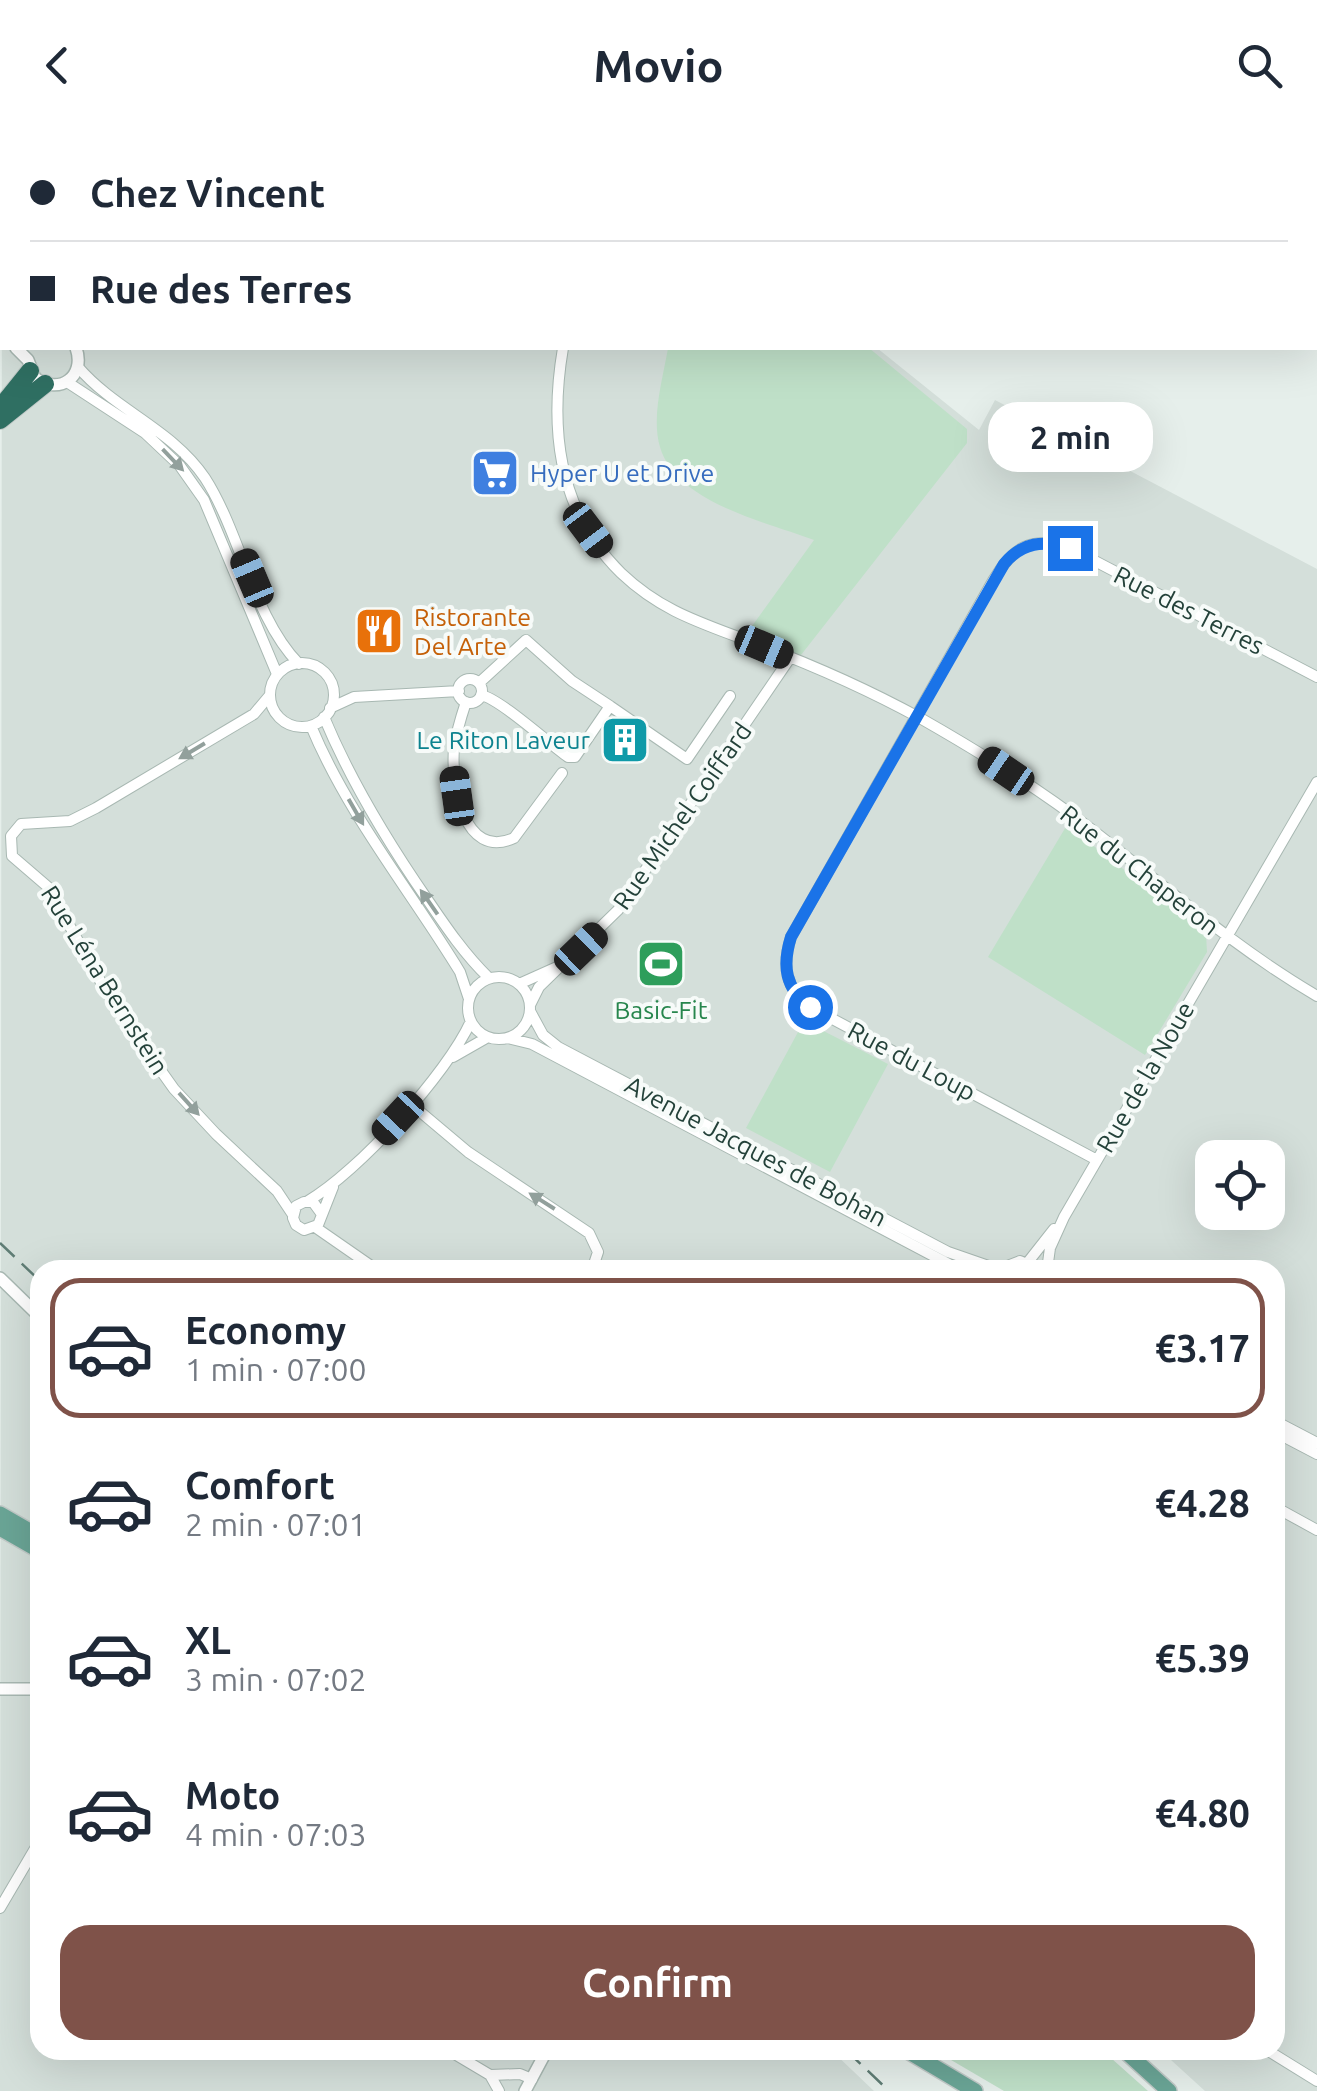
<!DOCTYPE html>
<html lang="en">
<head>
<meta charset="utf-8">
<style>
  :root { --surface:#fff; --page:#f2f2f3; --text:#1f2937; --muted:#747a83; --line:#e0e1e3; --accent:#7f5249 }
  body { margin:0; font-family:Ubuntu,sans-serif; background:var(--page); color:var(--text); height:100vh; display:flex; flex-direction:column; font-size:38px; white-space:nowrap }
  * { box-sizing:border-box; margin:0 }
  p { font-size:32px; color:var(--muted) }
  .icon { flex:none; width:55px; height:55px; fill:none; stroke:currentColor; stroke-width:2; stroke-linecap:round; stroke-linejoin:round }
  .map { position:relative; flex:1; overflow:hidden }
  .drawer { position:absolute; left:30px; top:1130px; width:1255px; height:800px; display:flex; flex-direction:column; background:var(--surface); border-radius:30px; box-shadow:0 10px 40px #0002 }
  .drawer>* { flex:none }
  .banner { position:absolute; left:0px; top:0px; width:1318px; height:220px; box-shadow:0 10px 40px #0002; display:grid; align-content:center; height:220px; padding:0 30px; background:var(--surface) }
  .tools { position:absolute; left:1195px; top:1010px; display:grid; gap:20px }
  .tools a { display:grid; place-items:center; width:90px; height:90px; border-radius:20px; background:var(--surface); box-shadow:0 10px 40px #0002; font-size:50px }
  .end { position:absolute; width:45px; height:45px; margin:-22px; border:12px solid #1a73e8; background:#fff; box-shadow:0 0 0 5px #fff }
  .from { border-radius:50% }
  .bubble { position:absolute; height:70px; border-radius:30px; background:var(--surface); box-shadow:0 10px 40px #0002; font-size:32px; font-weight:700; line-height:70px; text-align:center }
  .car { position:absolute; width:30px; height:60px; margin:-30px -15px; border-radius:12px; box-shadow:0 0 8px 2px #0007; background:linear-gradient(#222 24%,#8ab4d8 0 40%,#222 0 76%,#8ab4d8 0 86%,#222 0) }
  .banner b { display:flex; align-items:center; gap:35px; height:95px; font-size:38px }
  .banner b+b { border-top:2px solid var(--line) }
  .banner i { width:25px; height:25px; background:var(--text) }
  ul { padding:18px 0 0; list-style:none }
  li { display:flex; align-items:center; gap:30px; height:140px; margin:0 20px 15px; padding:0 10px; border:5px solid transparent; border-radius:30px }
  li div { flex:1 }
  li b { display:block; font-size:38px }
  li em { font-style:normal; font-weight:700 }
  li.active { border-color:var(--accent) }
  li>.icon { width:90px; height:90px; stroke-width:1.5 }
  .primary-button { display:flex; gap:20px; margin-top:auto; padding:20px 30px }
  .primary-button a { flex:1; height:115px; border-radius:30px; background:var(--accent); color:#fff; font-size:40px; font-weight:700; line-height:115px; text-align:center }
  header { display:flex; justify-content:space-between; align-items:center; height:130px; padding:0 30px; background:var(--surface); font-size:45px; font-weight:700 }
  .map>svg:first-child { display:block }
</style>
</head>
<body>
<header><svg class="icon" aria-label="back" viewBox="0 0 24 24"><path d="M15 5l-7 7 7 7"/></svg>Movio<svg class="icon" aria-label="search" viewBox="0 0 24 24"><circle cx="10" cy="10" r="6"/><path d="M15 15l6 6"/></svg></header>
<div class="map">
<svg width="1317" height="1961" viewBox="0 0 1317 1961">
  <rect width="100%" height="100%" fill="#e6efeb"/>
  <path fill="#d4dfda" fill-rule="evenodd" d="M25,0H607L610,2H24Z
    M2,43V218H877L979,300L995,270L1317,439V1961H1205L1160,1920H1275V1140H40V1920H831L874,1961H0ZM1212,1028H1268V1082H1212Z"/>
  <path fill="#bfe0c8" d="M668,218H869L967,299V313L801,525L747,503L814,410C767,392 676,373 660,317C651,287 663,248 668,218Z
    M1067,695L1206,804L1207,822L1145,925L988,827Z
    M804,891L888,934L830,1042L746,998Z
    M934,1920H1102L1148,1961H1004Z"/>
  <g fill="none" stroke-linecap="round" stroke-linejoin="round">
    <g stroke="#a8b8b2" stroke-width="12">
      <path id="minor" d="M570,0L572,2
        M524,2L525,0
        M563,218C549,300 558,381 621,443C662,482 702,493 754,513C810,534 867,559 920,588C978,621 1038,658 1091,699C1166,757 1235,818 1317,866
        M78,237C116,281 172,299 205,348C241,404 253,487 299,534
        M67,252L145,303L180,336L204,370L277,544
        M270 565a32 32 0 1 1 64 0a32 32 0 1 1-64 0Z
        M458 561a12 12 0 1 1 24 0a12 12 0 1 1-24 0Z
        M479,553L526,510L572,551L610,576L575,627H568C548,613 500,569 481,565
        M270,565L254,584L96,678L70,691L21,694L11,706L12,726L48,757L103,856L132,900L174,959L216,1004L277,1061L293,1085
        M466,572C461,587 456,603 454,619C451,653 463,731 514,708L562,643
        M610,576L687,629L730,566
        M330,578L354,567L459,561
        M324,587C351,652 387,711 427,769C446,797 465,825 489,848
        M311,596C348,685 410,760 460,842L469,869
        M468 878a31 31 0 1 1 62 0a31 31 0 1 1-62 0Z
        M519,854L557,837
        M530,875L539,857L618,780L790,528
        M530,881L543,905L558,917L948,1122L997,1139
        M508,908L532,914L960,1140
        M453,927L488,907
        M411,974L468,1022L589,1103L598,1122L592,1140
        M1097,1030L810,877C785,858 782,836 791,807L994,449C1014,416 1031,406 1070,418L1317,547
        M308,1071C358,1042 447,944 471,891
        M321,1083L313,1072H304L296,1076L293,1088L296,1095L304,1100L318,1095L333,1057
        M315,1097L377,1140
        M1028,1132L1054,1099
        M997,1140L1020,1131L1041,1140
        M1047,1140L1050,1118L1064,1087L1317,652
        M1275,1291L1317,1313
        M1275,1302L1317,1324
        M1275,1377L1317,1400
        M0,1778L40,1710
        M448,1920L490,1945L499,1961
        M1267,1920L1317,1951
        M490,1945L520,1944L532,1949"/>
    </g>
    <g stroke="#a8b8b2" stroke-width="14">
      <path id="tertiary" d="M0,203L2,205
        M16,218L28,230L35,248C60,266 86,246 76,218
        M0,1148L40,1187
        M0,1559H40
        M525,1961L547,1920"/>
    </g>
    <g stroke="#c2cac8" stroke-width="18">
      <path id="primary" d="M0,1384L40,1407
        M0,1398L40,1421
        M906,1920L975,1961
        M1124,1920L1169,1961"/>
    </g>
    <g stroke="#c2cac8" stroke-width="20">
      <path id="motorway" d="M0,15L2,10
        M2,276L30,241
        M0,290L45,254"/>
    </g>
    <use href="#minor" stroke="#fff" stroke-width="10"/>
    <use href="#tertiary" stroke="#fff" stroke-width="11"/>
    <use href="#primary" stroke="#6aa596" stroke-width="15"/>
    <use href="#motorway" stroke="#2f6f62" stroke-width="18"/>
    <path stroke="#5f7d75" stroke-width="2.5" stroke-dasharray="20 10" stroke-linecap="butt" d="M0,1113L40,1151
      M846,1920L889,1961"/>
  </g>
  <defs><path id="oneway-solid" d="M-6-.8H1V-3.2L6.5 0L1 3.2V.8H-6Z" transform="scale(2.5)"/></defs>
  <g fill="#92a09c">
    <use href="#oneway-solid" transform="translate(173 330) rotate(46)"/>
    <use href="#oneway-solid" transform="translate(192 621) rotate(149)"/>
    <use href="#oneway-solid" transform="translate(356 682) rotate(60)"/>
    <use href="#oneway-solid" transform="translate(429 772) rotate(-125)"/>
    <use href="#oneway-solid" transform="translate(189 974) rotate(48)"/>
    <use href="#oneway-solid" transform="translate(542 1071) rotate(-148)"/>
  </g>
  <g fill="none" stroke-linecap="round" stroke-linejoin="round">
    <path stroke="#1a73e8" stroke-width="12" d="M810,877C785,858 782,836 791,807L1004,434C1022,412 1043,410 1070,418"/>
  </g>
  <defs>
    <g id="supermarket-square" transform="scale(2.5)"><rect x="-9" y="-9" width="18" height="18" rx="4" fill="#3f7fe0" stroke="#f7fbf9"/><path d="M-6-5.5h2.5l.6 2H6L4.5 2H-2.5L-4.4-4H-6ZM-1.5 3.2a1.3 1.3 0 1 0 .1 0ZM3 3.2a1.3 1.3 0 1 0 .1 0Z" fill="#fff"/></g>
    <g id="restaurant-square" transform="scale(2.5)"><rect x="-9" y="-9" width="18" height="18" rx="4" fill="#e8710a" stroke="#f7fbf9"/><path d="M-5-6h1v4h1v-4h1v4h1v-4h1v5L-1.5 .5V6h-2V.5L-5-1ZM5-6V6H3V1.5H1.5Q1.5-4 5-6Z" fill="#fff"/></g>
    <g id="building-square" transform="scale(2.5)"><rect x="-9" y="-9" width="18" height="18" rx="4" fill="#0f9aa8" stroke="#f7fbf9"/><path d="M-4-6H4V6H1V3H-1V6H-4ZM-2.5-4.3h1.7v1.8h-1.7ZM.8-4.3h1.7v1.8H.8ZM-2.5-1h1.7V.8h-1.7ZM.8-1h1.7V.8H.8Z" fill="#fff"/></g>
    <g id="stadium-square" transform="scale(2.5)"><rect x="-9" y="-9" width="18" height="18" rx="4" fill="#2e9e5b" stroke="#f7fbf9"/><path d="M0-5a6.5 5 0 1 0 0 10a6.5 5 0 1 0 0-10ZM-3.5-1.8h7v3.6h-7Z" fill="#fff"/></g>
  </defs>
  <g fill-rule="evenodd">
    <use href="#supermarket-square" x="495" y="343"/>
    <use href="#restaurant-square" x="379" y="501"/>
    <use href="#building-square" x="625" y="610"/>
    <use href="#stadium-square" x="661" y="834"/>
  </g>
  <g text-anchor="middle" stroke-width="8" stroke-linejoin="round" paint-order="stroke">
    <g font-size="25" fill="#366cbe" stroke="#f7fbf9" text-anchor="start">
      <text x="530" y="352">Hyper U et Drive</text>
    </g>
    <g font-size="25" fill="#24423a" stroke="#f7fbf9">
      <text transform="translate(1189 480) rotate(27)" y="9">Rue des Terres</text>
      <text transform="translate(682 686) rotate(-55)" y="9">Rue Michel Coiffard</text>
      <text transform="translate(1140 740) rotate(38)" y="9">Rue du Chaperon</text>
      <text transform="translate(105 850) rotate(58)" y="9">Rue Léna Bernstein</text>
      <text transform="translate(912 931) rotate(28)" y="9">Rue du Loup</text>
      <text transform="translate(1145 947) rotate(-60)" y="9">Rue de la Noue</text>
      <text transform="translate(756 1021) rotate(28)" y="9">Avenue Jacques de Bohan</text>
    </g>
    <g font-size="25" fill="#c56008" stroke="#f7fbf9" text-anchor="start">
      <text x="414" y="496">Ristorante<tspan x="414" dy="29">Del Arte</tspan></text>
    </g>
    <g font-size="25" fill="#0d838f" stroke="#f7fbf9" text-anchor="end">
      <text x="590" y="619">Le Riton Laveur</text>
    </g>
    <g font-size="25" fill="#27864d" stroke="#f7fbf9">
      <text x="661" y="889">Basic-Fit</text>
    </g>
  </g>
</svg>
<div class="tools">
<a><svg class="icon" aria-label="locate" viewBox="0 0 24 24"><circle cx="12" cy="12" r="6"/><path d="M12 2v4M12 18v4M2 12h4M18 12h4"/></svg></a>
</div>
<i class="end from" style="left:810px;top:877px"></i>
<i class="end" style="left:1070px;top:418px"></i>
<div class="bubble" style="left:988px;top:272px;width:165px">2 min</div>
<i class="car" style="left:588px;top:400px;rotate:143deg"></i>
<i class="car" style="left:252px;top:448px;rotate:337deg"></i>
<i class="car" style="left:764px;top:517px;rotate:113deg"></i>
<i class="car" style="left:1006px;top:641px;rotate:304deg"></i>
<i class="car" style="left:457px;top:666px;rotate:352deg"></i>
<i class="car" style="left:581px;top:819px;rotate:46deg"></i>
<i class="car" style="left:398px;top:988px;rotate:223deg"></i>
<div class="banner">
<b><i class="from"></i>Chez Vincent</b>
<b><i></i>Rue des Terres</b>
</div>
<section class="drawer">
<ul>
<li class="active"><svg class="icon" aria-label="car" viewBox="0 0 24 24"><path d="M5 17H2v-5l4-1 3-4h7l3 4 3 1v5h-3M9 17h6M6 11h13"/><circle cx="7" cy="17" r="2"/><circle cx="17" cy="17" r="2"/></svg><div><b>Economy</b><p>1 min · 07:00</p></div><em>€3.17</em></li>
<li><svg class="icon" aria-label="car" viewBox="0 0 24 24"><path d="M5 17H2v-5l4-1 3-4h7l3 4 3 1v5h-3M9 17h6M6 11h13"/><circle cx="7" cy="17" r="2"/><circle cx="17" cy="17" r="2"/></svg><div><b>Comfort</b><p>2 min · 07:01</p></div><em>€4.28</em></li>
<li><svg class="icon" aria-label="car" viewBox="0 0 24 24"><path d="M5 17H2v-5l4-1 3-4h7l3 4 3 1v5h-3M9 17h6M6 11h13"/><circle cx="7" cy="17" r="2"/><circle cx="17" cy="17" r="2"/></svg><div><b>XL</b><p>3 min · 07:02</p></div><em>€5.39</em></li>
<li><svg class="icon" aria-label="car" viewBox="0 0 24 24"><path d="M5 17H2v-5l4-1 3-4h7l3 4 3 1v5h-3M9 17h6M6 11h13"/><circle cx="7" cy="17" r="2"/><circle cx="17" cy="17" r="2"/></svg><div><b>Moto</b><p>4 min · 07:03</p></div><em>€4.80</em></li>
</ul>
<div class="primary-button"><a>Confirm</a></div>
</section>
</div>
</body>
</html>
